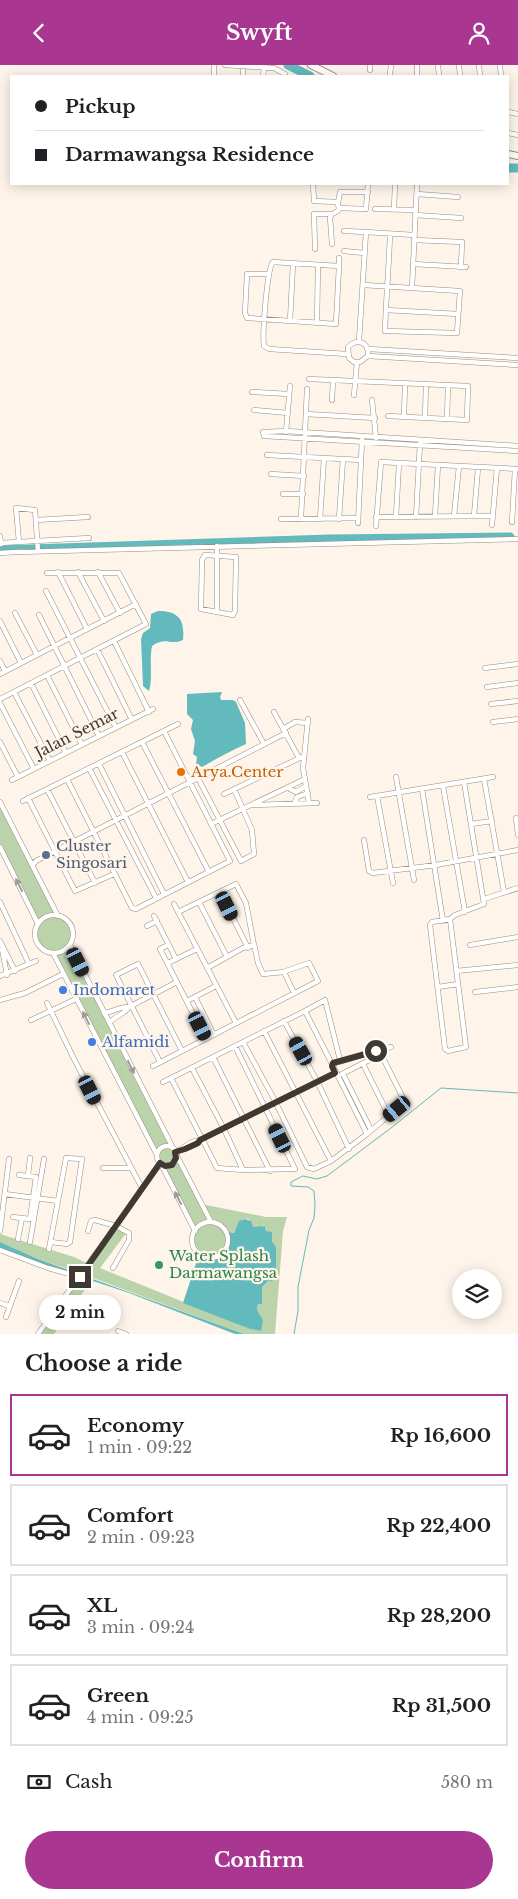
<!DOCTYPE html>
<html lang="en">
<head>
<meta charset="utf-8">
<style>
  :root { --surface:#fff; --page:#f6f6f6; --text:#202124; --muted:#757577; --line:#e0e0e0; --accent:#a93690 }
  body { margin:0; font-family:"Libre Baskerville",serif; background:var(--page); color:var(--text); height:100vh; display:flex; flex-direction:column; font-size:19px; white-space:nowrap }
  * { box-sizing:border-box; margin:0 }
  p { font-size:16px; color:var(--muted) }
  .icon { flex:none; width:28px; height:28px; fill:none; stroke:currentColor; stroke-width:2; stroke-linecap:round; stroke-linejoin:round }
  .map { position:relative; height:1269px; overflow:hidden }
  .sheet { display:flex; flex-direction:column; background:var(--surface); flex:1 }
  .sheet>* { flex:none }
  .guide { position:absolute; left:10px; top:10px; width:499px; height:110px; border-radius:0px; box-shadow:0 2px 12px #0003; display:grid; align-content:center; height:110px; padding:0 25px; background:var(--surface) }
  .controls { position:absolute; left:452px; top:1204px; display:grid; gap:10px }
  .controls a { display:grid; place-items:center; width:50px; height:50px; border-radius:50%; background:var(--surface); box-shadow:0 2px 12px #0003; font-size:25px }
  .end { position:absolute; width:22px; height:22px; margin:-11px; border:6px solid #3f3932; background:#fff; box-shadow:0 0 0 2px #fff }
  .from { border-radius:50% }
  .bubble { position:absolute; height:35px; border-radius:18px; background:var(--surface); box-shadow:0 2px 12px #0003; font-size:16px; font-weight:800; line-height:35px; text-align:center }
  .car { position:absolute; width:15px; height:30px; margin:-15px -8px; border-radius:6px; box-shadow:0 0 4px 1px #0007; background:linear-gradient(#222 24%,#8ab4d8 0 40%,#222 0 76%,#8ab4d8 0 86%,#222 0) }
  .guide b { display:flex; align-items:center; gap:18px; height:48px; font-size:19px }
  .guide b+b { border-top:1px solid var(--line) }
  .guide i { width:12px; height:12px; background:var(--text) }
  ul { padding:0; list-style:none }
  li { display:flex; align-items:center; gap:15px; height:82px; margin:0 10px 8px; padding:0 15px; border:2px solid var(--line); border-radius:0px }
  li div { flex:1 }
  li b { display:block; font-size:19px }
  li em { font-style:normal; font-weight:800 }
  li.selected { border-color:var(--accent) }
  li>.icon { width:45px; height:45px; stroke-width:1.5 }
  h2 { padding:0 25px; font-size:22px; line-height:60px }
  .pay { display:flex; align-items:center; gap:12px; height:55px; padding:0 25px; font-size:19px }
  .pay p { margin-inline-start:auto }
  .primary-button { display:flex; gap:10px; margin-top:auto; padding:10px 25px }
  .primary-button a { flex:1; height:58px; border-radius:30px; background:var(--accent); color:#fff; font-size:20px; font-weight:800; line-height:58px; text-align:center }
  header { display:flex; justify-content:space-between; align-items:center; height:65px; padding:0 25px; background:var(--accent); color:#fff; font-size:22px; font-weight:800 }
  .map>svg:first-child { display:block }
</style>
</head>
<body>
<header><svg class="icon" aria-label="back" viewBox="0 0 24 24"><path d="M15 5l-7 7 7 7"/></svg>Swyft<svg class="icon" aria-label="person" viewBox="0 0 24 24"><circle cx="12" cy="8" r="4"/><path d="M4 21q1-7 8-7t8 7"/></svg></header>
<div class="map">
<svg width="518" height="1269" viewBox="0 0 518 1269">
  <rect width="100%" height="100%" fill="#fef4e9"/>
  <path fill="#bbd3ab" d="M518,472L0,488V485L30,483L286,475Z
    M0,737L29,794H35L33,800L58,851L68,856L72,862L73,873L70,880L201,1139L266,1152H287L283,1166L275,1269H244L93,1213L54,1269H38L82,1209L38,1194L0,1177V1169L74,1192L89,1199L116,1162L127,1167L100,1203L250,1264L261,1266V1253L258,1250V1239H262V1222L269,1215L275,1213L276,1182L266,1166V1163L264,1160L260,1163L253,1162L249,1154C239,1152 239,1161 233,1168L227,1170V1183L218,1191C201,1197 188,1183 195,1166L157,1095V1090L53,888C38,885 32,873 38,859L0,782Z"/>
  <path fill="#62babd" d="M158,546C179,546 185,555 183,575C169,581 167,571 152,581C149,596 153,612 149,626L143,621L141,574L143,568L150,563L151,549Z
    M222,627L220,632L221,635H233L236,637L245,658L246,679C230,686 216,694 202,702L196,699L197,692L193,689L195,676L191,664L193,655L187,649V629Z
    M245,1154L251,1156L253,1162L265,1161L266,1166L272,1167V1176L276,1182V1204L272,1217L269,1215L262,1222V1239H258C256,1247 260,1249 263,1255L261,1266L250,1264L183,1238L199,1189L210,1193L221,1189L228,1178L226,1167L234,1168L239,1156Z
    M0,1177L38,1194L244,1269H235L129,1228L0,1185Z"/>
  <g fill="none" stroke-linecap="round" stroke-linejoin="round">
    <path stroke="#62babd" stroke-width="1" d="M294,1269L298,1246V1222L309,1165L314,1153L315,1140L314,1126L308,1122L291,1121V1117L303,1111L317,1114L327,1111L391,1063L441,1023L518,1028"/>
    <path stroke="#62babd" stroke-width="9" d="M288,0L310,11
      M508,103H518
      M0,485L330,474L510,472"/>
    <g stroke="#9a8c7b" stroke-width="5.5">
      <path id="street" d="M225,0L274,3L285,9V11
        M417,0V11
        M438,0L439,11
        M459,0L460,11
        M479,0L480,11
        M500,0L501,11
        M370,5V0
        M390,9L391,0
        M214,11V0
        M243,11V0
        M263,11L264,3
        M508,47L518,49
        M508,68L518,70
        M313,119L314,136L337,137L339,143
        M417,129L458,132
        M338,138L340,127H368
        M339,143L366,144L368,119
        M375,144L416,145
        M394,144L395,119
        M415,150L461,153
        M344,166L366,167L359,276
        M366,167L414,170
        M414,175L462,177L461,202
        M332,179L330,153L332,149L338,146L339,143
        M315,184L314,149H332
        M344,186L364,188
        M413,199L466,202
        M339,201V193
        M269,209H247L245,248L247,253L336,259L339,201L273,197C267,204 262,270 264,281L269,284L347,289
        M363,220C395,222 427,224 460,226L457,268L385,266C386,233 389,201 390,169
        M412,223L417,119
        M386,245L458,249
        M290,256L293,199
        M317,258L318,200
        M369,284L518,293
        M368,291C369,277 358,273 348,282L349,293L354,297H360L368,291L518,300
        M309,314L468,321L467,355L388,351
        M252,327L289,329
        M354,330L357,297
        M332,335L333,315
        M372,335L376,373
        M254,345L288,348
        M306,349L375,353
        M404,352L405,319
        M425,353L426,319
        M447,354L448,320
        M263,367L264,371L518,386
        M263,367L286,366L518,381
        M286,367L290,321
        M267,390L361,395
        M271,409L304,411
        M283,429H303
        M435,451L438,400
        M454,451L459,401
        M474,451L478,403
        M376,452L492,451
        M396,452L399,398
        M416,452L420,378
        M281,454L357,453
        M301,454L307,324
        M320,454L324,393
        M339,454L343,394
        M36,455L88,452
        M512,457L515,404
        M358,458L362,375
        M492,460L497,403
        M376,461L381,397L518,404
        M0,471L1,479
        M19,477L16,443L35,445L38,486
        M0,478L89,473
        M217,481V547
        M0,488L17,487L518,474
        M205,490L236,492L235,546L233,550L201,544L202,495Z
        M58,507L87,564
        M78,507L104,556
        M98,507L120,548
        M46,526L116,663
        M15,548L37,590
        M39,550L99,671
        M0,556L21,598
        M114,576L149,647
        M97,584L132,655
        M0,596L5,606
        M485,603L518,599
        M0,609L136,539
        M47,610L82,680
        M31,618L66,688
        M487,622L518,618
        M14,627L50,696
        M0,634L146,559L119,508H47
        M240,635L264,679
        M0,638L34,704
        M491,639L518,636
        M274,647L299,693
        M308,654L303,703L309,738
        M493,657L518,654
        M283,664L295,657L308,658
        M0,677L18,712
        M142,677L209,807
        M122,687L188,817
        M99,699L164,829
        M89,703L156,833
        M396,712L414,815
        M198,713L241,796L254,789L252,765L234,724
        M67,714L132,843L136,844L230,796L164,666
        M484,714L504,827
        M12,715L153,644
        M443,721L465,847
        M289,722L290,724L296,727L306,721
        M47,724L95,818
        M422,724L443,856
        M224,729L304,691
        M377,731L393,818
        M370,732L493,712
        M28,733L75,826L114,809
        M23,736L178,659
        M0,737L58,851
        M294,739L297,732L308,728
        M254,740L317,738
        M516,753L518,770
        M211,759L305,714
        M471,759L492,756
        M364,775L369,806L373,808L436,800L518,785
        M0,782L38,859
        M33,800L36,796L286,668
        M220,827L248,883
        M484,834L518,823
        M0,837L29,899
        M199,837L227,892
        M174,839L236,958
        M178,847L236,819L246,838L254,880L243,883L207,903
        M35 869a19 19 0 1 1 38 0a19 19 0 1 1-38 0Z
        M154,851L176,894
        M450,854L466,982L448,986L445,984L430,860L432,857L450,854L455,850L484,839L464,717
        M147,861L157,856
        M0,876L15,906
        M254,879L258,898L263,909L284,907L294,928
        M70,880L173,1083
        M168,880L160,884L206,974
        M470,880L518,872
        M2,884L7,910
        M53,888L157,1090
        M168,898L197,884
        M456,906L518,900
        M0,911L36,896
        M438,922L458,919
        M475,927L518,922
        M195,932L214,970
        M0,935L25,928L63,909
        M187,936L216,921
        M47,938L74,994L142,1123
        M104,948C113,947 121,941 129,942
        M31,955L76,934
        M284,956L317,1016L349,1084
        M109,958C115,951 125,949 129,942L177,917
        M264,966L331,1096
        M243,977L275,1036L307,1102L314,1104L331,1096L367,1069
        M376,986L381,989L405,1037L367,1069L332,999Z
        M378,986L391,982
        M213,992L270,1106
        M160,997L116,910L138,899L182,986
        M332,999L305,946L325,935L340,995
        M363,999L389,1051
        M153,1001L318,916L309,898L283,907
        M192,1003L224,1064L243,1105
        M342,1009L381,989
        M343,1009L371,1065
        M171,1013L217,1103L243,1105L295,1104L235,981
        M163,1017L305,946
        M157 1091a10 10 0 1 1 20 0a10 10 0 1 1-20 0Z
        M181,1084L192,1077L200,1075
        M175,1087C184,1083 194,1083 200,1075L335,1008
        M177,1091L211,1157
        M161,1099L195,1166
        M103,1103H131
        M28,1111L30,1093
        M5,1129L58,1136
        M13,1152L30,1154L36,1112L19,1110
        M192 1175a18 18 0 1 1 36 0a18 18 0 1 1-36 0Z
        M0,1166L9,1094
        M88,1166L91,1156L95,1155L116,1161L129,1168V1175L113,1203
        M18,1174L22,1153
        M30,1177L44,1094
        M49,1184L66,1093L82,1094L70,1177L67,1179L51,1177
        M0,1185L48,1203L80,1212
        M0,1238L9,1241
        M6,1252L19,1216
        M118,1266L126,1269
        M38,1269L160,1099"/>
    </g>
    <g stroke="#9a8c7b" stroke-width="8">
      <path id="secondary" d="M311,0L333,11
        M508,89L518,91"/>
    </g>
    <use href="#street" stroke="#fff" stroke-width="4.5"/>
    <use href="#secondary" stroke="#fff" stroke-width="6"/>
  </g>
  <defs><path id="oneway-solid" d="M-6-.8H1V-3.2L6.5 0L1 3.2V.8H-6Z" transform="scale(1.25)"/></defs>
  <g fill="#9f9c98">
    <use href="#oneway-solid" transform="translate(19 820) rotate(-117)"/>
    <use href="#oneway-solid" transform="translate(86 953) rotate(-117)"/>
    <use href="#oneway-solid" transform="translate(131 1002) rotate(63)"/>
    <use href="#oneway-solid" transform="translate(178 1133) rotate(-117)"/>
  </g>
  <g fill="none" stroke-linecap="round" stroke-linejoin="round">
    <path stroke="#3f3932" stroke-width="6" d="M80,1212L160,1098L165,1101L172,1100L176,1093L175,1087L185,1084L198,1078L200,1075L335,1008L332,1001L333,998L376,986"/>
  </g>
  <circle fill="#e8710a" stroke="#fef4e9" stroke-width="2" cx="181" cy="707" r="5"/>
  <circle fill="#5c6f8a" stroke="#fef4e9" stroke-width="2" cx="46" cy="790" r="5"/>
  <g fill="#3f7fe0" stroke="#fef4e9" stroke-width="2">
    <circle cx="63" cy="925" r="5"/>
    <circle cx="92" cy="977" r="5"/>
  </g>
  <circle fill="#2e9e5b" stroke="#fef4e9" stroke-width="2" cx="159" cy="1200" r="5"/>
  <g text-anchor="middle" stroke-width="4.5" stroke-linejoin="round" paint-order="stroke">
    <g font-size="15" fill="#3f3932" stroke="#fef4e9">
      <text transform="translate(77 668) rotate(-27)" y="5">Jalan Semar</text>
    </g>
    <g font-size="15" fill="#c56008" stroke="#fef4e9" text-anchor="start">
      <text x="191" y="712">Arya.Center</text>
    </g>
    <g font-size="15" fill="#4e5e75" stroke="#fef4e9" text-anchor="start">
      <text x="56" y="786">Cluster<tspan x="56" dy="17">Singosari</tspan></text>
    </g>
    <g font-size="15" fill="#366cbe" stroke="#fef4e9" text-anchor="start">
      <text x="73" y="930">Indomaret</text>
      <text x="102" y="982">Alfamidi</text>
    </g>
    <g font-size="15" fill="#27864d" stroke="#fef4e9" text-anchor="start">
      <text x="169" y="1196">Water Splash<tspan x="169" dy="17">Darmawangsa</tspan></text>
    </g>
  </g>
</svg>
<div class="controls">
<a><svg class="icon" aria-label="layers" viewBox="0 0 24 24"><path d="M12 4l9 5-9 5-9-5zM3 14l9 5 9-5"/></svg></a>
</div>
<i class="end from" style="left:376px;top:986px"></i>
<i class="end" style="left:80px;top:1212px"></i>
<div class="bubble" style="left:39px;top:1230px;width:82px">2 min</div>
<i class="car" style="left:227px;top:841px;rotate:154deg"></i>
<i class="car" style="left:78px;top:897px;rotate:153deg"></i>
<i class="car" style="left:200px;top:961px;rotate:153deg"></i>
<i class="car" style="left:301px;top:986px;rotate:331deg"></i>
<i class="car" style="left:90px;top:1025px;rotate:153deg"></i>
<i class="car" style="left:397px;top:1044px;rotate:230deg"></i>
<i class="car" style="left:280px;top:1073px;rotate:334deg"></i>
<div class="guide">
<b><i class="from"></i>Pickup</b>
<b><i></i>Darmawangsa Residence</b>
</div>
</div>
<section class="sheet">
<h2>Choose a ride</h2>
<ul>
<li class="selected"><svg class="icon" aria-label="car" viewBox="0 0 24 24"><path d="M5 17H2v-5l4-1 3-4h7l3 4 3 1v5h-3M9 17h6M6 11h13"/><circle cx="7" cy="17" r="2"/><circle cx="17" cy="17" r="2"/></svg><div><b>Economy</b><p>1 min · 09:22</p></div><em>Rp 16,600</em></li>
<li><svg class="icon" aria-label="car" viewBox="0 0 24 24"><path d="M5 17H2v-5l4-1 3-4h7l3 4 3 1v5h-3M9 17h6M6 11h13"/><circle cx="7" cy="17" r="2"/><circle cx="17" cy="17" r="2"/></svg><div><b>Comfort</b><p>2 min · 09:23</p></div><em>Rp 22,400</em></li>
<li><svg class="icon" aria-label="car" viewBox="0 0 24 24"><path d="M5 17H2v-5l4-1 3-4h7l3 4 3 1v5h-3M9 17h6M6 11h13"/><circle cx="7" cy="17" r="2"/><circle cx="17" cy="17" r="2"/></svg><div><b>XL</b><p>3 min · 09:24</p></div><em>Rp 28,200</em></li>
<li><svg class="icon" aria-label="car" viewBox="0 0 24 24"><path d="M5 17H2v-5l4-1 3-4h7l3 4 3 1v5h-3M9 17h6M6 11h13"/><circle cx="7" cy="17" r="2"/><circle cx="17" cy="17" r="2"/></svg><div><b>Green</b><p>4 min · 09:25</p></div><em>Rp 31,500</em></li>
</ul>
<div class="pay"><svg class="icon" aria-label="cash" viewBox="0 0 24 24"><path d="M3 7h18v10H3z"/><circle cx="12" cy="12" r="2"/></svg>Cash<p>580 m</p></div>
<div class="primary-button"><a>Confirm</a></div>
</section>
</body>
</html>
